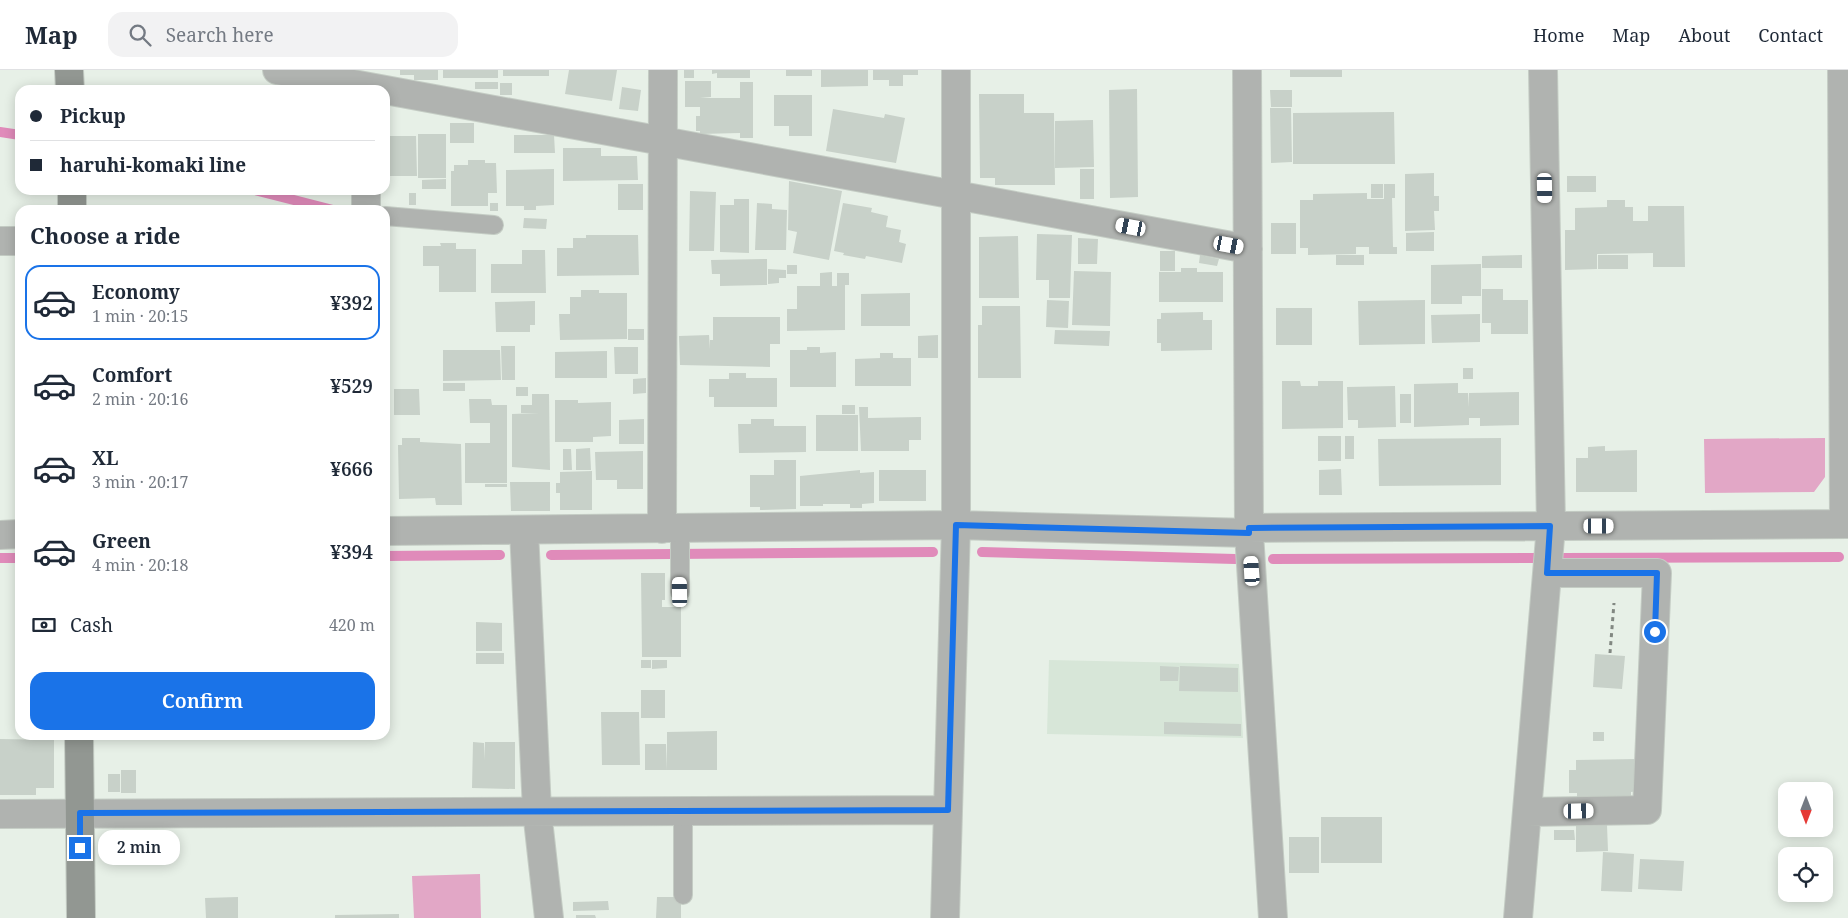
<!DOCTYPE html>
<html lang="en">
<head>
<meta charset="utf-8">
<style>
  :root { --surface:#fff; --page:#f2f2f3; --text:#1f2937; --muted:#747a83; --line:#e0e1e3; --accent:#1a73e8 }
  body { margin:0; font-family:"Noto Serif",serif; background:var(--page); color:var(--text); height:100vh; display:flex; flex-direction:column; font-size:19px; white-space:nowrap }
  * { box-sizing:border-box; margin:0 }
  p { font-size:16px; color:var(--muted) }
  .icon { flex:none; width:28px; height:28px; fill:none; stroke:currentColor; stroke-width:2; stroke-linecap:round; stroke-linejoin:round }
  .map { position:relative; flex:1; overflow:hidden }
  .side { position:absolute; left:15px; top:135px; width:375px; height:535px; display:flex; flex-direction:column; background:var(--surface); border-radius:15px; box-shadow:0 2px 12px #0003 }
  .side>* { flex:none }
  .hud { position:absolute; left:15px; top:15px; width:375px; height:110px; border-radius:15px; box-shadow:0 2px 12px #0003; display:grid; align-content:center; height:110px; padding:0 15px; background:var(--surface) }
  .needle { width:32px; rotate:180deg }
  .buttons { position:absolute; left:1778px; top:712px; display:grid; gap:10px }
  .buttons a { display:grid; place-items:center; width:55px; height:55px; border-radius:10px; background:var(--surface); box-shadow:0 2px 12px #0003; font-size:25px }
  .end { position:absolute; width:22px; height:22px; margin:-11px; border:6px solid #1a73e8; background:#fff; box-shadow:0 0 0 2px #fff }
  .from { border-radius:50% }
  .bubble { position:absolute; height:35px; border-radius:15px; background:var(--surface); box-shadow:0 2px 12px #0003; font-size:16px; font-weight:600; line-height:35px; text-align:center }
  .car { position:absolute; width:15px; height:30px; margin:-15px -8px; border-radius:6px; box-shadow:0 0 4px 1px #0007; background:linear-gradient(#fff 24%,#345 0 40%,#fff 0 76%,#345 0 86%,#fff 0) }
  .hud b { display:flex; align-items:center; gap:18px; height:48px; font-size:19px }
  .hud b+b { border-top:1px solid var(--line) }
  .hud i { width:12px; height:12px; background:var(--text) }
  ul { padding:0; list-style:none }
  li { display:flex; align-items:center; gap:15px; height:75px; margin:0 10px 8px; padding:0 5px; border:2px solid transparent; border-radius:15px }
  li div { flex:1 }
  li b { display:block; font-size:19px }
  li em { font-style:normal; font-weight:600 }
  li.on { border-color:var(--accent) }
  li>.icon { width:45px; height:45px; stroke-width:1.5 }
  h2 { padding:0 15px; font-size:22px; line-height:60px }
  .pay { display:flex; align-items:center; gap:12px; height:55px; padding:0 15px; font-size:19px }
  .pay p { margin-inline-start:auto }
  .primary-button { display:flex; gap:10px; margin-top:auto; padding:10px 15px }
  .primary-button a { flex:1; height:58px; border-radius:15px; background:var(--accent); color:#fff; font-size:20px; font-weight:600; line-height:58px; text-align:center }
  header { display:flex; align-items:center; gap:30px; box-sizing:border-box; height:70px; padding:0 25px; background:var(--surface); border-bottom:1px solid var(--line) }
  header strong { font-size:24px }
  nav { display:flex; gap:28px; margin-inline-start:auto; font-size:18px }
  .search { width:350px; height:45px; background:var(--page); display:flex; align-items:center; gap:12px; box-sizing:border-box; padding:0 18px; border-radius:15px; color:var(--muted); font-size:19px }
  .map>svg:first-child { display:block }
</style>
</head>
<body>
<header>
<strong>Map</strong>
<div class="search"><svg class="icon" aria-label="search" viewBox="0 0 24 24"><circle cx="10" cy="10" r="6"/><path d="M15 15l6 6"/></svg>Search here</div>
<nav><a>Home</a><a>Map</a><a>About</a><a>Contact</a></nav>
</header>
<div class="map">
<svg width="1848" height="848" viewBox="0 0 1848 848">
  <rect width="100%" height="100%" fill="#e7f0e7"/>
  <path fill="#d7e6d8" d="M1049,590L1239,594L1243,668L1047,664Z"/>
  <path fill="#e2a7c6" d="M1825,368V407L1814,422L1705,423L1704,369Z
    M480,804L481,848H414L412,806Z"/>
  <g fill="none" stroke-linecap="round" stroke-linejoin="round">
    <path stroke="#e08bba" stroke-width="10" d="M0,62L20,65
      M255,120L333,140
      M982,482L1235,489
      M551,485L933,482
      M385,486L500,485
      M0,488H20
      M1564,488L1839,487
      M1273,489L1534,488"/>
  </g>
  <path fill="#c8d1c9" d="M400,0H438V10H414V5H400Z
    M443,0H498V8H443Z
    M503,0H549V6H503Z
    M569,0H617L612,31L565,24Z
    M684,0H694V8H684Z
    M712,0H750V8H717V3L712,4Z
    M786,0H812V6H786Z
    M821,0H868V16L821,17Z
    M873,0H918V5H903V16H889V10H873Z
    M1290,0H1342V7H1290Z
    M685,11H711V27L700,28H740V12H753V68H740V63L700,64V61H696V46H700V37H685Z
    M475,12H498V19H475Z
    M500,13H512V25H500Z
    M622,17L641,20L638,41L619,39Z
    M1137,19L1138,127L1110,128L1109,20Z
    M1270,20H1292V37H1271Z
    M979,24H1024V43H1054L1055,115H995V108H980Z
    M774,25H812V66H789V56H774Z
    M1270,38H1291L1292,92L1271,93Z
    M833,39L884,48L885,44L905,48L896,93L826,81Z
    M1394,42L1395,94H1293V43Z
    M1093,50L1094,97L1055,98V51Z
    M450,53H474V73H450Z
    M418,64H446V108H418Z
    M514,65H554L555,83H514Z
    M385,66H416L417,106H385Z
    M563,78H601V86H637L638,110L563,111Z
    M468,90H485V93H496L497,123H488V136H451V101H454V95H468Z
    M554,99V135L536,136V140H524V136H506V100Z
    M1080,99H1094V129H1080Z
    M1434,103V126H1439V141H1434L1435,160L1405,161V104Z
    M1567,106H1596V122H1567Z
    M446,109V119H422V110Z
    M789,111L842,121L829,190L793,183L797,162L788,160Z
    M618,114H643V140H618Z
    M1371,114H1383V128H1371Z
    M1384,114H1395V128H1392L1393,177H1397V184H1369V177H1356V184L1308,185V178H1300V130H1313V124L1367,123V129H1384Z
    M304,120H343V124H304Z
    M690,121L716,122L714,181H689Z
    M409,123H416V135H409Z
    M734,129H749V183L720,182V135H734Z
    M1607,130H1625V137H1633V151H1648V136H1684L1685,197H1653V183L1597,184V199L1565,200V160H1575V138L1607,137Z
    M490,133H498V141H490Z
    M757,133L772,134V139L787,140L786,180H755Z
    M843,133L872,138L871,142L888,146L886,157L901,160L899,172L906,174L902,193L866,186L865,189L843,185L844,183L834,181Z
    M261,138H280V140H262Z
    M524,148L547,149L546,159L523,158Z
    M1271,153H1296V184H1271Z
    M1434,162V181H1406V163Z
    M1037,164L1072,165L1070,228H1049V210H1036Z
    M586,165H638L639,205L557,206V178H573V168H586Z
    M1018,166L1019,228H979V167Z
    M1078,168L1098,169L1097,194H1078Z
    M440,173H456V179H476V222H439V196H423V176H441Z
    M522,180H545L546,223H491V194H522Z
    M1160,181H1175V201H1160Z
    M1200,185L1219,189L1217,196L1199,193Z
    M1336,185H1364V195H1336Z
    M1522,185V198H1482V186Z
    M1598,185H1628V199H1598Z
    M767,189V215L720,216V204H712L711,190Z
    M1481,194V226H1462V234H1431V195Z
    M787,195H797V204H787Z
    M1181,198H1197V202H1223V232H1159V202H1181Z
    M768,199L786,200V208H779V213L768,214Z
    M1074,201L1111,202L1110,256L1072,255Z
    M832,202V216H837V203H849V215H845V260L787,261V239H797V216H820V203Z
    M1482,219H1503V230H1528V264H1491V253H1482Z
    M581,220H599V223H627V269L560,270L559,244H570V227H581Z
    M910,223V256H861V224Z
    M1047,230L1069,231L1068,258L1046,257Z
    M1425,230V274L1359,275L1358,231Z
    M535,231V255H530V262H496L495,232Z
    M982,236H1020L1021,308H978V255H982Z
    M1276,238H1312V275H1276Z
    M1203,242V250H1212V280L1161,281V273H1157V249H1161V243Z
    M1480,244V272L1432,273L1431,245Z
    M713,247H780V274H770V297L680,295L679,266L709,265L710,279V270H713Z
    M628,259H644V270H628Z
    M1055,260L1110,261L1109,276L1054,274Z
    M938,265V288H918V266Z
    M501,276H515V310H502Z
    M614,277H638V304H615Z
    M807,277H820V283L836,282V317H790V280H807Z
    M443,280H500L501,310L443,311Z
    M607,281V308H555V282Z
    M880,283H893V288H911V316H855V289L880,288Z
    M1463,298H1473V309H1463Z
    M729,303H746V308H777V337H714V327H709V309H729Z
    M646,308V323L633,324V309Z
    M1282,311H1300L1301,316H1318V311H1343V358L1282,359Z
    M443,313H465V321H443Z
    M1458,313V323H1468L1469,337V323L1519,322V355L1480,356V348H1469V355L1414,357V314Z
    M1395,316L1396,357L1358,358V350H1348L1347,317Z
    M516,317H528V326H516Z
    M394,319H419L420,345H394Z
    M532,324H549L550,400L512,397V344L539,343H521V335H532Z
    M1400,324H1411V353H1400Z
    M469,329H491L492,335H507V413H465V373H490V353H470Z
    M555,330H578V333L611,332V366L593,367V372H555Z
    M842,335H855V344H842Z
    M859,337H868V348L921,347V370H909V381H861Z
    M816,345H858V381H816Z
    M644,349V374H619V350Z
    M751,349H774V356H806V382L739,383L738,354H751Z
    M1318,366H1341V391H1318Z
    M1345,366H1354V389H1345Z
    M402,368H420V372L461,374L462,435H436L435,428L399,429L398,375H402Z
    M1501,368V415L1379,416L1378,369Z
    M1605,376V381L1637,380V422H1576V388H1588V377Z
    M590,378L591,400H576V379Z
    M563,379H571L572,400H563Z
    M643,381V419H617V410H596L595,382Z
    M774,390H796V439L760,440V437H750V405H774Z
    M1341,399L1342,425H1319V400Z
    M860,400V403L874,402V433L862,434V438H850V434H823V420V436H800V406Z
    M879,400H926V431H879Z
    M592,401V440H560V423H556V413H560V402Z
    M510,412H550V441H511Z
    M485,414H507V417H485Z
    M641,503H665V530H662V537H681V587H642Z
    M476,552L502,553V581H476Z
    M476,583H504V594H476Z
    M1595,584L1625,586L1622,619L1593,617Z
    M641,590H651V598H641Z
    M652,590H667V598L652,599Z
    M1160,596L1179,597L1178,611H1160Z
    M1180,596L1238,598V622L1179,621Z
    M641,620H665V648H641Z
    M601,642H639L640,695H602Z
    M1164,652L1241,654V666L1164,664Z
    M717,661V700H667V662Z
    M1593,662H1604V671H1593Z
    M0,669L54,670V718H36V725H0Z
    M473,672L484,673V690L485,672H515V719L472,718Z
    M645,674H666L667,700H645Z
    M1637,689L1638,721L1631,722V731L1577,732V723H1569V700H1576V690Z
    M121,700H136V723H121Z
    M108,704H120V722H108Z
    M1321,747H1382V793H1321Z
    M1576,755H1607L1608,781L1576,782Z
    M1554,760H1574L1575,770H1554Z
    M1289,767H1319V803H1289Z
    M1603,782L1634,784L1632,822L1601,821Z
    M1640,789L1684,791L1682,821L1638,819Z
    M238,827V848H206L205,828Z
    M657,827H681V848H656Z
    M608,831L609,840L573,841V832Z
    M399,844V848H335V845Z
    M576,845H595L596,848H576Z"/>
  <g fill="none" stroke-linecap="round" stroke-linejoin="round">
    <g stroke="#c4ccc4" stroke-width="20">
      <path id="lane" d="M385,146L494,155
        M680,458V522
        M683,741V825"/>
    </g>
    <g stroke="#c4ccc4" stroke-width="30">
      <path id="street" d="M277,0L1248,179
        M1247,0L1249,463L1273,848
        M1842,0L1844,454
        M366,120V140
        M0,171H20
        M1249,458L1848,454
        M662,459L663,0
        M524,460L537,741L549,848
        M385,461L956,455L1249,463
        M0,465L20,464
        M1527,742L1647,740L1657,503H1547
        M0,744L948,740
        M945,848L956,455V0
        M1518,848L1551,456L1543,0"/>
    </g>
    <g stroke="#c4ccc4" stroke-width="30">
      <path id="secondary" d="M69,0L70,20
        M72,120V140
        M79,665L81,848"/>
    </g>
    <path stroke="#828882" stroke-width="3" stroke-dasharray="4 4" stroke-linecap="butt" d="M1610,583L1614,533"/>
    <use href="#lane" stroke="#b0b3b0" stroke-width="18"/>
    <use href="#street" stroke="#b0b3b0" stroke-width="28"/>
    <use href="#secondary" stroke="#929792" stroke-width="28"/>
  </g>
  <g fill="none" stroke-linecap="round" stroke-linejoin="round">
    <path stroke="#1a73e8" stroke-width="6" d="M80,778V743L948,740L956,455L1249,463V458L1550,456L1547,503H1657L1655,562"/>
  </g>
</svg>
<div class="buttons">
<a><svg class="needle" viewBox="-14 -14 28 28"><path d="M0-13l5 13h-10z" fill="#e53935"/><path d="M0 13l5-13h-10z" fill="#747a83"/></svg></a>
<a><svg class="icon" aria-label="locate" viewBox="0 0 24 24"><circle cx="12" cy="12" r="6"/><path d="M12 2v4M12 18v4M2 12h4M18 12h4"/></svg></a>
</div>
<i class="end from" style="left:1655px;top:562px"></i>
<i class="end" style="left:80px;top:778px"></i>
<div class="bubble" style="left:98px;top:760px;width:82px">2 min</div>
<i class="car" style="left:1545px;top:118px;rotate:179deg"></i>
<i class="car" style="left:1131px;top:157px;rotate:281deg"></i>
<i class="car" style="left:1229px;top:175px;rotate:101deg"></i>
<i class="car" style="left:1599px;top:456px;rotate:90deg"></i>
<i class="car" style="left:1252px;top:501px;rotate:356deg"></i>
<i class="car" style="left:680px;top:522px;rotate:359deg"></i>
<i class="car" style="left:1579px;top:741px;rotate:89deg"></i>
<div class="hud">
<b><i class="from"></i>Pickup</b>
<b><i></i>haruhi-komaki line</b>
</div>
<section class="side">
<h2>Choose a ride</h2>
<ul>
<li class="on"><svg class="icon" aria-label="car" viewBox="0 0 24 24"><path d="M5 17H2v-5l4-1 3-4h7l3 4 3 1v5h-3M9 17h6M6 11h13"/><circle cx="7" cy="17" r="2"/><circle cx="17" cy="17" r="2"/></svg><div><b>Economy</b><p>1 min · 20:15</p></div><em>¥392</em></li>
<li><svg class="icon" aria-label="car" viewBox="0 0 24 24"><path d="M5 17H2v-5l4-1 3-4h7l3 4 3 1v5h-3M9 17h6M6 11h13"/><circle cx="7" cy="17" r="2"/><circle cx="17" cy="17" r="2"/></svg><div><b>Comfort</b><p>2 min · 20:16</p></div><em>¥529</em></li>
<li><svg class="icon" aria-label="car" viewBox="0 0 24 24"><path d="M5 17H2v-5l4-1 3-4h7l3 4 3 1v5h-3M9 17h6M6 11h13"/><circle cx="7" cy="17" r="2"/><circle cx="17" cy="17" r="2"/></svg><div><b>XL</b><p>3 min · 20:17</p></div><em>¥666</em></li>
<li><svg class="icon" aria-label="car" viewBox="0 0 24 24"><path d="M5 17H2v-5l4-1 3-4h7l3 4 3 1v5h-3M9 17h6M6 11h13"/><circle cx="7" cy="17" r="2"/><circle cx="17" cy="17" r="2"/></svg><div><b>Green</b><p>4 min · 20:18</p></div><em>¥394</em></li>
</ul>
<div class="pay"><svg class="icon" aria-label="cash" viewBox="0 0 24 24"><path d="M3 7h18v10H3z"/><circle cx="12" cy="12" r="2"/></svg>Cash<p>420 m</p></div>
<div class="primary-button"><a>Confirm</a></div>
</section>
</div>
</body>
</html>
